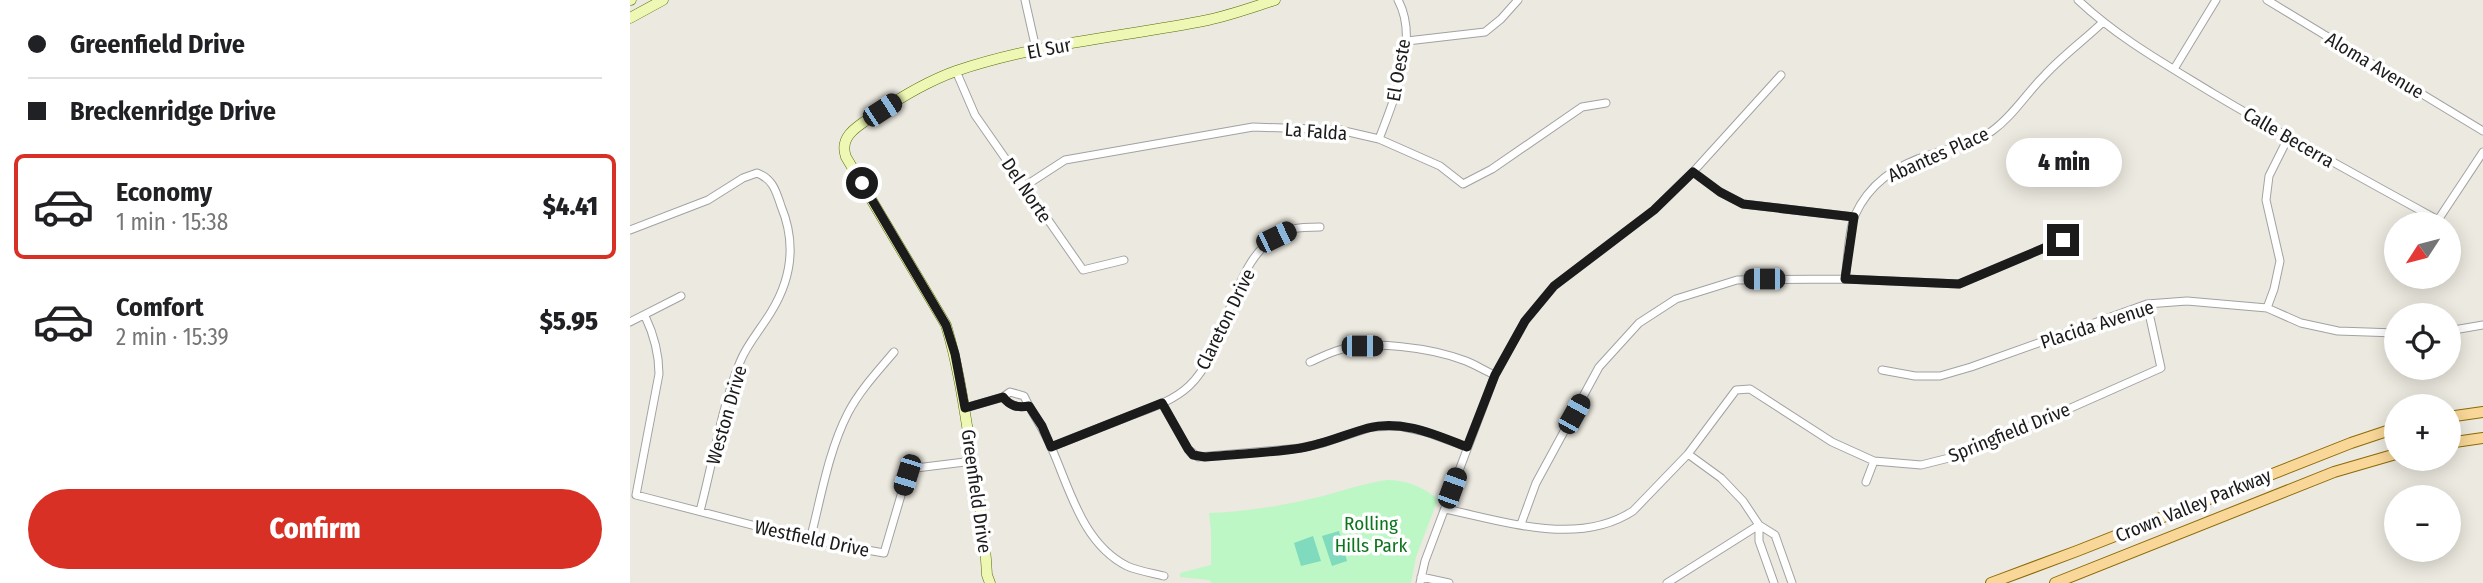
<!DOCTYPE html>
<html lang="en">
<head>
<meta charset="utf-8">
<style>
  :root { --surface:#fff; --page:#f2f2f2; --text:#202124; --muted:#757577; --line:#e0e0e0; --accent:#d93025 }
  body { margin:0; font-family:"Fira Sans Condensed",sans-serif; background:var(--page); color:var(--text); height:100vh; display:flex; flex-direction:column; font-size:26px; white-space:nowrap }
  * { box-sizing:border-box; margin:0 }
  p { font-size:23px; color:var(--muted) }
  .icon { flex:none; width:38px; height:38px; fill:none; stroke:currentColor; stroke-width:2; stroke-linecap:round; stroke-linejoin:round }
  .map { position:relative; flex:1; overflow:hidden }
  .details { display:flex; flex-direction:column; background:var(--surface); width:630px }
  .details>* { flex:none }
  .banner { display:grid; align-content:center; height:154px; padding:0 28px; background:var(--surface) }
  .needle { width:46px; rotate:234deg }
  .fabs { position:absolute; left:1754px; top:212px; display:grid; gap:14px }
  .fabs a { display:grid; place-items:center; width:77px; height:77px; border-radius:50%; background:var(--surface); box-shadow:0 4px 18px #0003; font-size:35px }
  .end { position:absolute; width:32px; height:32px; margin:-16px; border:9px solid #1b1b1b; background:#fff; box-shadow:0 0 0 4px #fff }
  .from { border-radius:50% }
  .bubble { position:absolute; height:49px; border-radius:24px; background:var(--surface); box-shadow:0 4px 18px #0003; font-size:23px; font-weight:800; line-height:49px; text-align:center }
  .car { position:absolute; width:21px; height:42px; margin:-21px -10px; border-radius:9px; box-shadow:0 0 5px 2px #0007; background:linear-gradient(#222 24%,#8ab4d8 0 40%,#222 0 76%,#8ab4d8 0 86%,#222 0) }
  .banner b { display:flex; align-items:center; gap:24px; height:66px; font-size:26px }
  .banner b+b { border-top:2px solid var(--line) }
  .banner i { width:18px; height:18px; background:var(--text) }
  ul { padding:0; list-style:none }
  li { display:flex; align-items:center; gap:21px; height:105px; margin:0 14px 10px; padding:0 14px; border:4px solid transparent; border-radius:10px }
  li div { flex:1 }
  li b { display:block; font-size:26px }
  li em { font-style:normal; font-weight:800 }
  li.selected { border-color:var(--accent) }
  li>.icon { width:63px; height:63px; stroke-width:1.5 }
  .action { display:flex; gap:14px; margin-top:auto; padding:14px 28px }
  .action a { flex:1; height:80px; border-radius:42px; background:var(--accent); color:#fff; font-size:28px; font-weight:800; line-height:80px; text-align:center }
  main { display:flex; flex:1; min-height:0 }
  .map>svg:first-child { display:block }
</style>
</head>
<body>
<main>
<section class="details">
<div class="banner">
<b><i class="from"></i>Greenfield Drive</b>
<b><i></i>Breckenridge Drive</b>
</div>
<ul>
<li class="selected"><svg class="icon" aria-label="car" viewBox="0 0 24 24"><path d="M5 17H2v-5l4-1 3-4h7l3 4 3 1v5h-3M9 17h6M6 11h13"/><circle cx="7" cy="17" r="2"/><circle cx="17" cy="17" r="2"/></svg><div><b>Economy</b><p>1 min · 15:38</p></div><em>$4.41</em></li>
<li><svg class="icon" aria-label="car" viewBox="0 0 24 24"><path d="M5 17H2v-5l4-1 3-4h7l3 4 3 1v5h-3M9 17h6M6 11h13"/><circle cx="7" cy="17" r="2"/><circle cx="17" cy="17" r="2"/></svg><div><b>Comfort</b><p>2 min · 15:39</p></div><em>$5.95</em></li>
</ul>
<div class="action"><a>Confirm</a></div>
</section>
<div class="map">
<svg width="1853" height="583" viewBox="0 0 1853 583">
  <rect width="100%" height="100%" fill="#ece9e0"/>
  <path fill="#bcf7c5" d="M758,480C778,481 791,486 808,499L786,557L781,583H582L579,580L550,577V573L581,565V530L579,513C617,512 656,505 693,496C715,490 735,483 758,480Z"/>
  <path fill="#7fdabe" d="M709,531L717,561L702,566L692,536Z
    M683,536L691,561L671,566L664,543Z"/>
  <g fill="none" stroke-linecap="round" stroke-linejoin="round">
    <g stroke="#a2a2a2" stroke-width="9">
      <path id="street" d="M395,0L406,49
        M1448,0C1488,38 1537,65 1584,94C1658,138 1733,179 1808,220L1853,152
        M1637,0L1853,131
        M777,41L855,32L871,19L888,0
        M1544,69L1586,0
        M326,71L345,115L453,270L494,260
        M749,139C764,100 790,40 768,0
        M1063,172L1090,192L1113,204L1224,217
        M395,186L435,160L623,127L710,130L749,139L810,166L833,184L862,169L952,107L976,103
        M0,230L78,200L113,178L127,173C143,179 146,191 151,206C166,242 162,278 141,312C131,329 117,344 110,362C91,409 83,462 70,511
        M1215,279C1218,260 1218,231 1225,215C1240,182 1268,164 1302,154C1321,148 1345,143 1362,131C1383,116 1395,95 1413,77C1431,57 1453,41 1472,23
        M1637,308L1644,289L1650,261L1636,200L1639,176L1658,138
        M15,316C24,335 29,352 29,374L6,495L180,540L254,553L277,475L286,468L343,461
        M0,322L51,296
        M1818,331L1853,325
        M680,362C689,358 697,354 706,351C740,339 802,348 836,361C846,365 855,371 865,375
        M1252,370L1285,376H1310L1341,367L1517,304L1557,301L1637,308L1671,323L1708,331L1766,333
        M373,397C380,406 387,408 399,406
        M532,403L558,449L568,457L670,448L693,443L742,427L769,426L796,432L837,447
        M335,408L373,397L380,392L394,396C403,415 414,430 422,449C440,490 453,544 497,566C508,571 522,573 534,576
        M421,447C446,437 472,427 497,417C518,409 542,402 559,386C602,346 599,247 663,229C671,227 681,227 690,227
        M1058,454L1091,478L1113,501L1129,525L1145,535L1162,583
        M1236,482L1244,461
        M815,509C874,521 948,547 1003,511L1058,454L1106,390L1120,389L1202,442L1244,461L1291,465L1339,453L1531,368L1517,304
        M891,524L906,483L969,367L1009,323L1046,299L1107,280L1215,279L1329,284L1433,240
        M1129,525V541L1144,583
        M180,540C191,498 198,452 218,413C230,390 248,371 264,352
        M791,577L819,583
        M790,583L795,561L865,375L895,321L924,286L1024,210L1063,172L1151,75
        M1037,583L1129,525"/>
    </g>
    <g stroke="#596c07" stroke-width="11">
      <path id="secondary" d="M0,0H1
        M0,18L33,0
        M360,583L357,575C355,535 349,497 342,458C335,413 329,368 316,325L216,157C208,135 230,125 246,114C271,97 298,81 326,71C408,43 494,37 578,20C601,15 623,7 645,0"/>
    </g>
    <g stroke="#8d6a04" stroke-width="12">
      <path id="primary" d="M1818,417L1853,412
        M1818,443L1853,438
        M1361,583L1447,551L1721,443L1766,428
        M1425,583L1704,472L1766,454"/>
    </g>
    <use href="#street" stroke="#fff" stroke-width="7"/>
    <use href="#secondary" stroke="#eef7b3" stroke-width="10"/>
    <use href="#primary" stroke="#f9d798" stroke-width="10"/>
  </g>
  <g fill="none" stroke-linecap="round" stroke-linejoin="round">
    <path stroke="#1b1b1b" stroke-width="9" d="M232,183L316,325L325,354L335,408L373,397C380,406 387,408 399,406L412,426L421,447L532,403L558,449L563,455L575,457C607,454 640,453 671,448C695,444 716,434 738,428C772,419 806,435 837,447L865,375L895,321L924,286L1024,210L1063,172L1090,192L1113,204L1224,217L1215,279L1329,284L1433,240"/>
  </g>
  <g text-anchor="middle" stroke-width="7" stroke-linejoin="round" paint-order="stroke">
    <g font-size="19" fill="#1b1b1b" stroke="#fff">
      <text transform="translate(419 48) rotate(-11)" y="7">El Sur</text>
      <text transform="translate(1745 65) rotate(31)" y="7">Aloma Avenue</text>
      <text transform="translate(768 70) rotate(-80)" y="7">El Oeste</text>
      <text transform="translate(686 131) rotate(4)" y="7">La Falda</text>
      <text transform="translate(1659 137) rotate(30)" y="7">Calle Becerra</text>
      <text transform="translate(1308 154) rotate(-24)" y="7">Abantes Place</text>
      <text transform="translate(397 190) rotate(56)" y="7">Del Norte</text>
      <text transform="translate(595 319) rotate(-64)" y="7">Clareton Drive</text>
      <text transform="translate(1467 324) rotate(-18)" y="7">Placida Avenue</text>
      <text transform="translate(96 415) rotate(-74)" y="7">Weston Drive</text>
      <text transform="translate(1379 432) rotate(-22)" y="7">Springfield Drive</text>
      <text transform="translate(347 491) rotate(82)" y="7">Greenfield Drive</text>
      <text transform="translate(1563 505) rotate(-22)" y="7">Crown Valley Parkway</text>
      <text transform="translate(182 538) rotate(12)" y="7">Westfield Drive</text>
    </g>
    <g font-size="19" fill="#0e741e" stroke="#fff">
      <text x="741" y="530">Rolling<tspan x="741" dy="22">Hills Park</tspan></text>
    </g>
  </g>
</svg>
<div class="fabs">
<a><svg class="needle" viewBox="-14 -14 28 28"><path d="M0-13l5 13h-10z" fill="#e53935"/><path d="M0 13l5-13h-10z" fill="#757577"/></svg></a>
<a><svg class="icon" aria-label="locate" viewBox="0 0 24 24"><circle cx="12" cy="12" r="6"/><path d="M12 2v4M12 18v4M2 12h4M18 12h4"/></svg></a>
<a>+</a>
<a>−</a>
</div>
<i class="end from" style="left:232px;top:183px"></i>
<i class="end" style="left:1433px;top:240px"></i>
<div class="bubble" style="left:1376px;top:138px;width:116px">4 min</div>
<i class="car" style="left:252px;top:110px;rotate:57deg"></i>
<i class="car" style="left:646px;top:237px;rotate:64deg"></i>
<i class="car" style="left:1134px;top:279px;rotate:270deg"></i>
<i class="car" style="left:732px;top:346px;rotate:90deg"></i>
<i class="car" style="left:944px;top:414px;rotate:29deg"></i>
<i class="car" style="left:277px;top:475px;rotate:197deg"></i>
<i class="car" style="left:822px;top:488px;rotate:20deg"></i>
</div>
</main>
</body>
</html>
